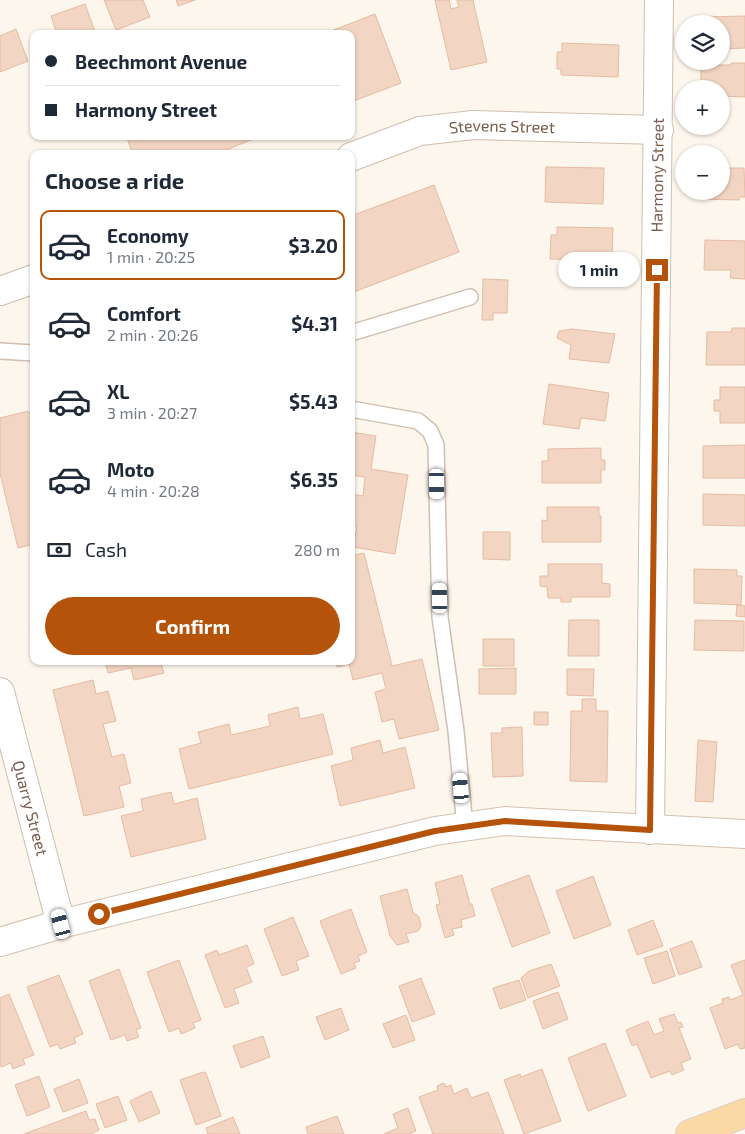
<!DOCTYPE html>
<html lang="en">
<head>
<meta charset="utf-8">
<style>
  :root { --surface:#fff; --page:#f6f6f7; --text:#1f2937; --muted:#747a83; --line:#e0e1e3; --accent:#b45309 }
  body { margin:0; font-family:"Exo 2",sans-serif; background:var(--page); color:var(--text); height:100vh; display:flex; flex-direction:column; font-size:19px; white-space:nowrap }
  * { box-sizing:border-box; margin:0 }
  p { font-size:16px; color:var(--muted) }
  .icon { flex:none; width:28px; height:28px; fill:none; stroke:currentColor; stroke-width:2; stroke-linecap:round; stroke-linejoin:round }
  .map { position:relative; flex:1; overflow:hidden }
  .sheet { position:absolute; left:30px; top:150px; width:325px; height:515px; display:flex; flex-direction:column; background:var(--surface); border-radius:10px; box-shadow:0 1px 4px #0004 }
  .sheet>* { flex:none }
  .banner { position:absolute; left:30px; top:30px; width:325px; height:110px; border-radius:10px; box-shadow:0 1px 4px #0004; display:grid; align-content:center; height:110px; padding:0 15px; background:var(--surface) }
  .buttons { position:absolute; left:675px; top:15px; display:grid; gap:10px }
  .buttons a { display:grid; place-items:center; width:55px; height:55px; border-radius:50%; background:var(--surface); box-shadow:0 1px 4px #0004; font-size:25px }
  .end { position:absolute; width:22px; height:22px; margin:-11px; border:6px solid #b45309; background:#fff; box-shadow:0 0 0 2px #fff }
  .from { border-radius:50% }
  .bubble { position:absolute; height:35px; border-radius:18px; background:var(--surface); box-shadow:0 1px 4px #0004; font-size:16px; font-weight:700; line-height:35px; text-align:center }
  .car { position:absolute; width:15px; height:30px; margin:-15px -8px; border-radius:6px; box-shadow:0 0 4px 1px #0007; background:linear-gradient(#fff 24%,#345 0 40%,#fff 0 76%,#345 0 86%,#fff 0) }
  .banner b { display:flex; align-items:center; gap:18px; height:48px; font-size:19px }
  .banner b+b { border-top:1px solid var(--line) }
  .banner i { width:12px; height:12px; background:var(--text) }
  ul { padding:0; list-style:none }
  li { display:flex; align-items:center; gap:15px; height:70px; margin:0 10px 8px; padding:0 5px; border:2px solid transparent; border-radius:10px }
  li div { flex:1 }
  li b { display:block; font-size:19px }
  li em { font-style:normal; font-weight:700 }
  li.on { border-color:var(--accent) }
  li>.icon { width:45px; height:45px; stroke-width:1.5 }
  h2 { padding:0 15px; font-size:22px; line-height:60px }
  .pay { display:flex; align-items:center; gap:12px; height:55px; padding:0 15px; font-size:19px }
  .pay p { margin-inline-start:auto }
  .primary-button { display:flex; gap:10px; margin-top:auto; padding:10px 15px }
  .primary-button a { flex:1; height:58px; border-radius:30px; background:var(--accent); color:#fff; font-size:20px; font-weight:700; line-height:58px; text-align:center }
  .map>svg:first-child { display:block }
</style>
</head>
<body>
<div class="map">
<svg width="745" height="1134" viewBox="0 0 745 1134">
  <rect width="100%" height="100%" fill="#fdf6ec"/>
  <path fill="#f3d5c3" stroke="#e6bba3" d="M104,0H143L150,17L116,30Z
    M176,0H195L178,6Z
    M435,0H449L451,9L459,7L457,0H473L487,62L451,70Z
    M85,4L96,34H57L51,16Z
    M375,14L401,83L351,102V34H323Z
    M745,16V48L721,49V24H703V17Z
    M16,29L28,61L0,72V36Z
    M562,43L619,45L618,77L561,75V69H557V52H562Z
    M731,63H745V97L721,96V89H701V65H731Z
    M126,136H261L216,154H133Z
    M546,167L604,168L603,204L545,202Z
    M721,168H744L745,197H739V200L700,199V191H721Z
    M434,185L459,252L351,293V216Z
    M557,227L613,228L612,260L550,259L551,235H557Z
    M705,240L745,241V279L730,278L731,270H704Z
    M483,279L508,280L507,313H493V320H482Z
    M732,328H745V365H706L707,332H731Z
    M572,329L615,334L609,363L569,359L571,345L557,338L559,331Z
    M549,384L609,393L605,421L581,418L579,429L543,424Z
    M720,387H745V423H720V411H714V400H720Z
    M28,411L29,413L34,412V544L18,548L0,473V418Z
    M351,432L376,436L371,469L408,475L395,554L353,547L357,526L351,525V494L363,496L365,477L351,475Z
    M745,445V478H703V446Z
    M601,448V460H605V470H601V483H542V461H548V449Z
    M703,494L745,495V526L703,525Z
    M547,507H599V516H601V542H542V520L547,521Z
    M483,532H510V560L483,559Z
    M364,553L392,666L422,659L439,730L399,739L394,719L382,722L375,692L386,689L382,673L353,680L349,664L337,667L336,661H351V556Z
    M548,564H602V583L610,584V597H571V602H561V598H548L547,587L540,586V576H548Z
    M694,569L737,570V576H742L741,605L694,603Z
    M737,605L745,606V617L736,616Z
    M569,620H599V656H568Z
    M695,620L744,621V651L694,650Z
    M483,639H514V666H483Z
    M105,661H160L164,673L134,680L131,668L108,673Z
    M516,668V694H479V669Z
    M567,669H594L593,696L567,695Z
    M93,680L96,694L108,691L116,721L103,724L112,757L124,754L131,783L119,786L124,807L84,816L53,690Z
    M582,699H596V711H608L607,782L570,781L571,711H582Z
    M298,707L300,719L323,714L333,754L189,789L179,749L201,743L198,732L229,724L231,735L270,726L268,715Z
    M534,712H548V725H534Z
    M522,727L523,776L493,777L491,733H502V728Z
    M380,740L383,753L405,747L415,788L340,806L331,766L353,760L351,748Z
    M698,740L717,742L713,802L695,801Z
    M171,792L174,804L197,798L206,839L131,857L121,816L143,811L141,799Z
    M462,875L470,904H472L475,916L461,920L462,927L452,929L454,935L445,938L436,905L440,904L435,883Z
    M529,875L550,933L512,947L491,889Z
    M593,876L611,925L574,939L556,891Z
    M407,889L413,912L419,917L421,926L418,931L406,934L409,942L397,945L390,936L380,896Z
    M351,909L367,952L358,956L360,961L354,963L356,968L341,974L320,921Z
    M293,917L309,956L296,961L299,970L282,976L264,929Z
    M653,920L663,946L637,955L628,930Z
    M692,941L702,967L679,975L670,949Z
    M247,945L254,964L246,967L252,982L234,989L239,1003L225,1008L205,955L217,950L219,955Z
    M667,951L675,976L653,984L644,958Z
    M179,960L201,1020L193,1023L195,1028L181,1034L179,1028L169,1032L147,972Z
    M745,960V1048L740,1049L738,1044L725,1049L710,1008L723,1003L722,999L729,997L730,1000L743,995L731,965Z
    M551,964L560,986L528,998L521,978L529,971Z
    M119,969L141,1028L136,1030L139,1037L127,1041L125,1035L111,1040L89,981Z
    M59,975L83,1034L74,1038L76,1043L60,1049L58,1044L50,1047L27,987Z
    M421,978L435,1014L412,1022L399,986Z
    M519,980L526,1000L500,1009L493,988Z
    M558,992L568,1019L543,1029L533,1001Z
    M9,994L34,1055L23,1059L25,1064L13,1069L11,1063L1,1067L0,1063V998Z
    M341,1008L349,1030L325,1040L316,1017Z
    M674,1014L678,1023L681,1022L683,1027L679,1028L691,1059L681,1063L684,1070L672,1075L670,1071L651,1078L637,1044L632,1046L626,1030L648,1021L654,1035L664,1031L659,1019Z
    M406,1015L415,1040L393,1048L383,1024Z
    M263,1036L270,1057L241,1068L233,1046Z
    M605,1043L626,1096L588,1111L568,1058Z
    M542,1069L561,1121L524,1134L504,1080L520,1074L521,1077Z
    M203,1072L206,1073L221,1116L196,1125L180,1080Z
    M39,1076L50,1107L27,1116L15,1085Z
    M79,1079L88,1103L63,1112L54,1089Z
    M444,1083L446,1087L451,1085L454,1094L467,1088L471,1098L488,1092L504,1134H433L419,1097L438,1090L437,1086Z
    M151,1091L160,1113L139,1122L130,1101Z
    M118,1096L127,1120L105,1128L96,1104Z
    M408,1108L416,1131L408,1134H384L398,1128L393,1114Z
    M86,1111L89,1120L95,1119L99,1130L93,1133V1134H24Z
    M337,1116L344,1134H308L306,1127Z
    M233,1117L240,1134H208L206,1128Z"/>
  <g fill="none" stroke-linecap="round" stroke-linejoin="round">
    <g stroke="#d1beb0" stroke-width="18">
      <path id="lane" d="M351,333L470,297
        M0,351L34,353
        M351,409L418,421L430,431L436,445L440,617L456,731L465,827"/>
    </g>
    <g stroke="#d1beb0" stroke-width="30">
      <g id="street">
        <path id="s1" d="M351,157L420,131L473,125L659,130"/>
        <path d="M0,291L34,279"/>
        <path id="s2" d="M0,692L61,924"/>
        <path id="s3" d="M650,830L659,0"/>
      </g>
    </g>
    <g stroke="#d6c0b0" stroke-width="30">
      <path id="secondary" d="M0,942L61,924L435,831L505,821L745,834"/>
    </g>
    <g stroke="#dad1cd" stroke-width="30">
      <path id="primary" d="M690,1134L745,1113"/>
    </g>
    <use href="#lane" stroke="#fff" stroke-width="15"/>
    <use href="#street" stroke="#fff" stroke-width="28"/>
    <use href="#secondary" stroke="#fff" stroke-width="28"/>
    <use href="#primary" stroke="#fbd9a5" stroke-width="28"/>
  </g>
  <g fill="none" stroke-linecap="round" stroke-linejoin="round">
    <path stroke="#b45309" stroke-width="6" d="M99,914L435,831L505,821L650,830L657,270"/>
  </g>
  <g text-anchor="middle" stroke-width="4" stroke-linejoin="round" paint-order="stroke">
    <g font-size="16" fill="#7a5c4d" stroke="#fffaf3">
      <text dy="6" stroke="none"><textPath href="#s1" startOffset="156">Stevens Street</textPath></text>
      <text dy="6" stroke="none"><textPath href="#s3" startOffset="655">Harmony Street</textPath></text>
      <text dy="6" stroke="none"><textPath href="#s2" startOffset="120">Quarry Street</textPath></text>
    </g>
  </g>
</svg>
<div class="buttons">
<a><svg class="icon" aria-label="layers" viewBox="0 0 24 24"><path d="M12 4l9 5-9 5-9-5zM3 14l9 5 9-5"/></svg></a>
<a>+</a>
<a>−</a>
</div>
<i class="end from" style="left:99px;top:914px"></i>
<i class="end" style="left:657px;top:270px"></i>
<div class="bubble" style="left:558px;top:252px;width:82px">1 min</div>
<i class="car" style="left:437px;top:484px;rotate:179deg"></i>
<i class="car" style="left:440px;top:598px;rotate:359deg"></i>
<i class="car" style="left:461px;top:788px;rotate:355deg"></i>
<i class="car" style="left:61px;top:924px;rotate:345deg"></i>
<div class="banner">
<b><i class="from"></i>Beechmont Avenue</b>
<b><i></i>Harmony Street</b>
</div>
<section class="sheet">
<h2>Choose a ride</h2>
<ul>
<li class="on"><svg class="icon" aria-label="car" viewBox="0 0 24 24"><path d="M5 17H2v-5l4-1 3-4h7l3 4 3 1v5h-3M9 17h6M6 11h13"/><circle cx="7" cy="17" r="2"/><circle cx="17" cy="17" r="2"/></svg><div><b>Economy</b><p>1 min · 20:25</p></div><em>$3.20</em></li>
<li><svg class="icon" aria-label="car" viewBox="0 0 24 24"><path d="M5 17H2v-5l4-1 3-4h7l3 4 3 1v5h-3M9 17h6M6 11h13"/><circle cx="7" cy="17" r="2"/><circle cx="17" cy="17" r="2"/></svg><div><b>Comfort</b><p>2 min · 20:26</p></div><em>$4.31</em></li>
<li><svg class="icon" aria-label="car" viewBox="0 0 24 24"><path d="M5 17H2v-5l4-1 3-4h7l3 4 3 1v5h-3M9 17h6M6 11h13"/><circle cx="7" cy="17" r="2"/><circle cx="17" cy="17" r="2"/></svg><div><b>XL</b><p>3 min · 20:27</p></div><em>$5.43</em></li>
<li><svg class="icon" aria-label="car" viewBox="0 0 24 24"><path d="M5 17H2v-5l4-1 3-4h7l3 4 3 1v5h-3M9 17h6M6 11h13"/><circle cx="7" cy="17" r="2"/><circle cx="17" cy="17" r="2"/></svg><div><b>Moto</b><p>4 min · 20:28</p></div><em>$6.35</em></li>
</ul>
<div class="pay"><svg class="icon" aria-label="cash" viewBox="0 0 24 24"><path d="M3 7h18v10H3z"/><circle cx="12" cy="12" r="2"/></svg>Cash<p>280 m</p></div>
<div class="primary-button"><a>Confirm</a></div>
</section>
</div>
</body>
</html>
